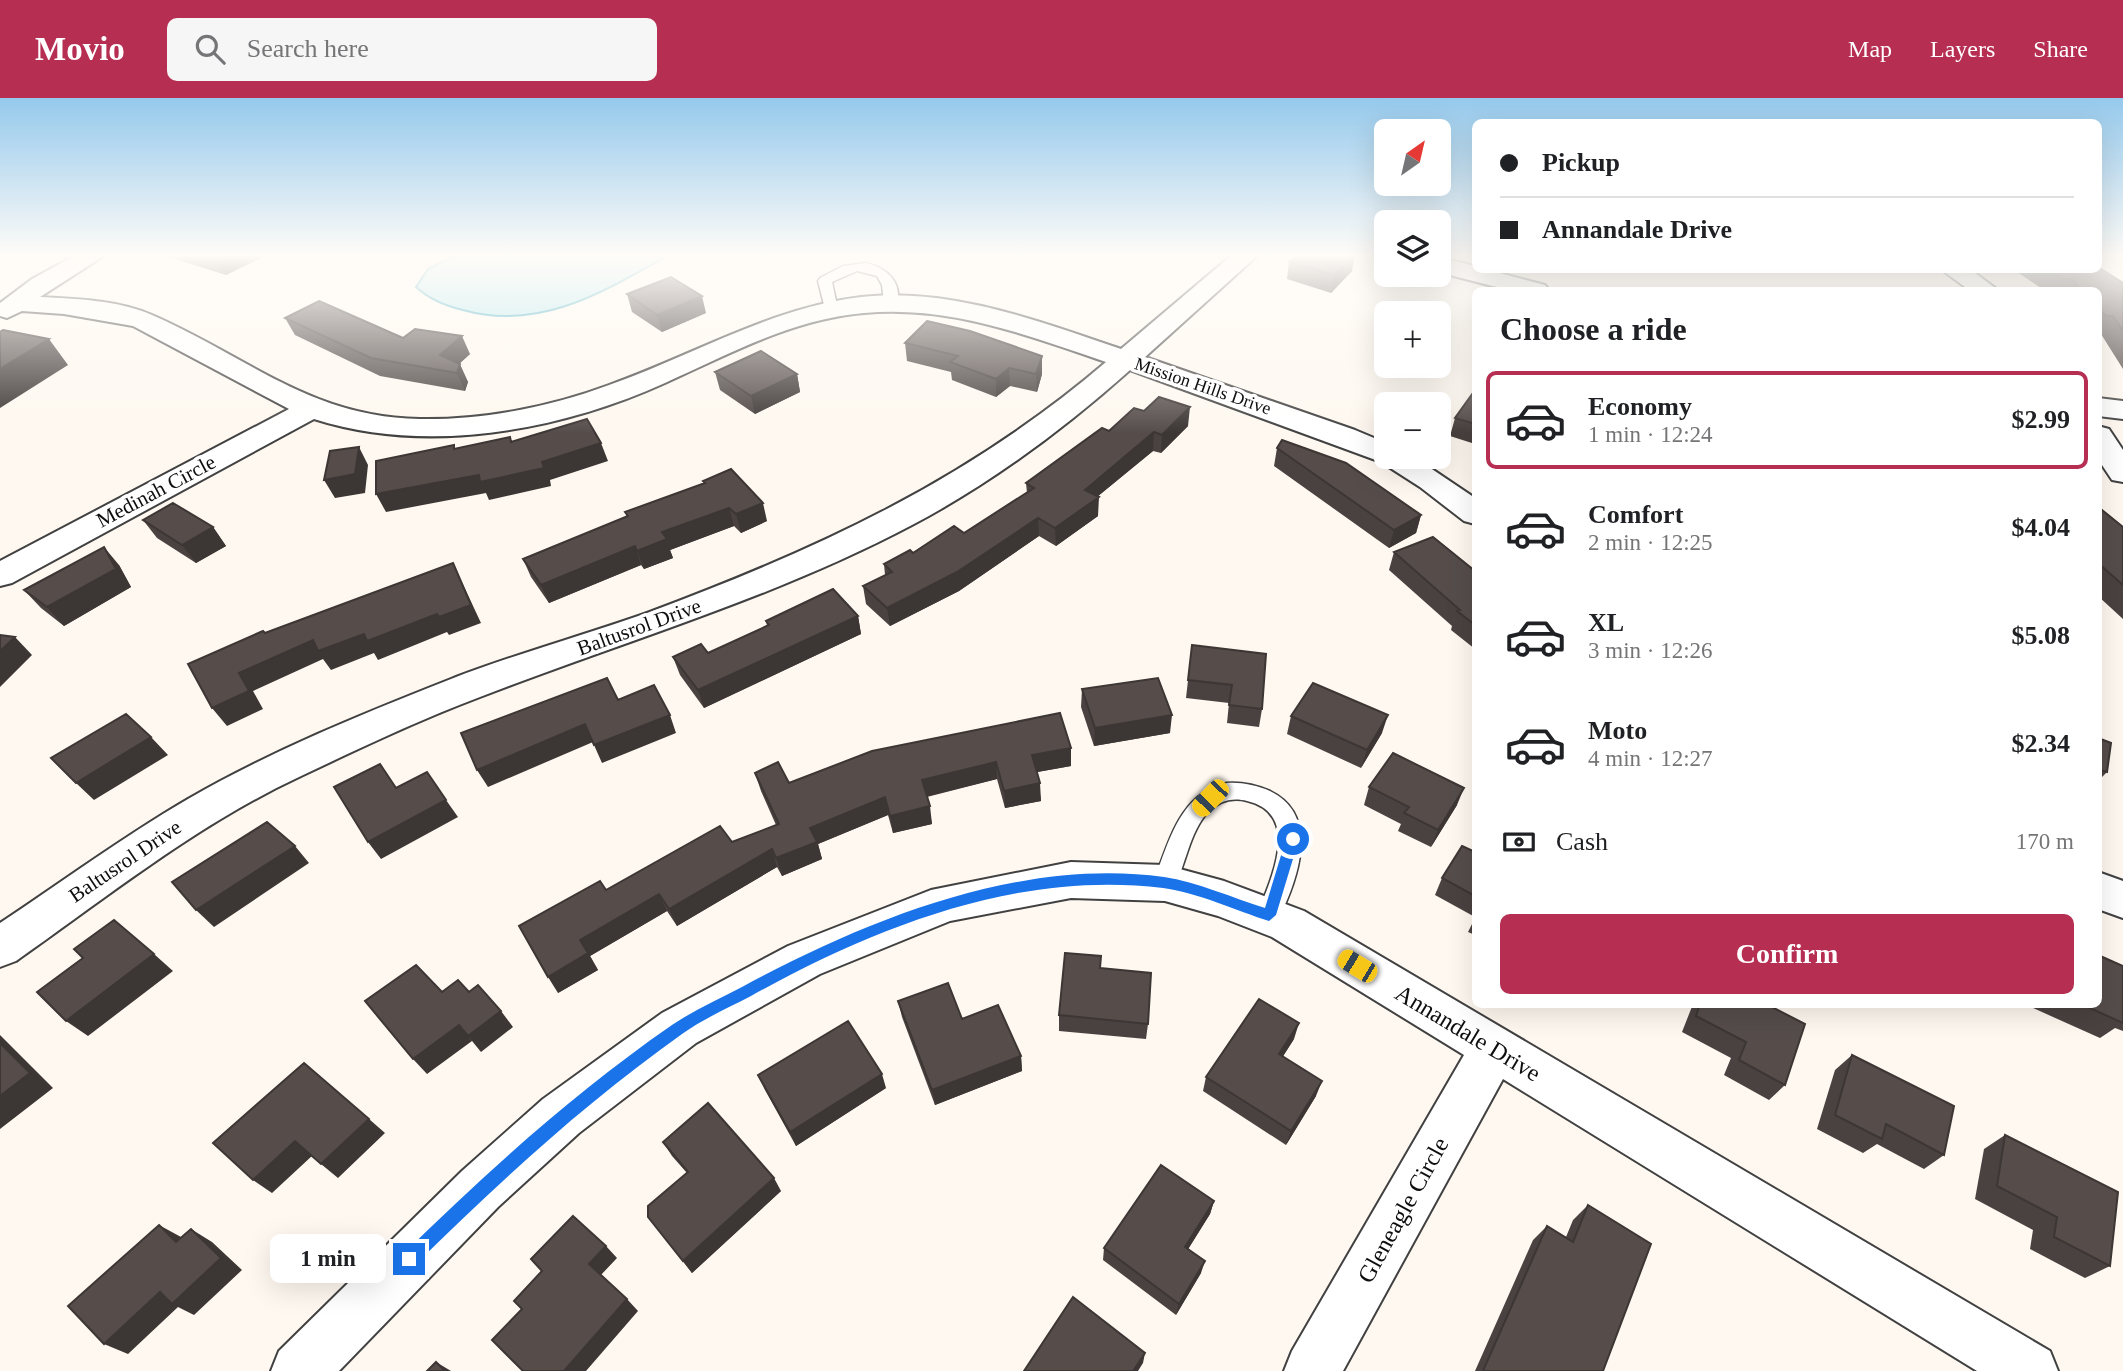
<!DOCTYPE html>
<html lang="en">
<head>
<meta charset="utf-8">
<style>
  :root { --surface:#fff; --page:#f6f6f6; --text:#202124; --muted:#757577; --line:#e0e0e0; --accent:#b62e52 }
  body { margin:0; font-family:Georgia,serif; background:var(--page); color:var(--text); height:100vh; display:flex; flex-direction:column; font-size:26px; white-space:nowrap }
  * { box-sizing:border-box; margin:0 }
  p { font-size:23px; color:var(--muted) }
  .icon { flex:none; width:38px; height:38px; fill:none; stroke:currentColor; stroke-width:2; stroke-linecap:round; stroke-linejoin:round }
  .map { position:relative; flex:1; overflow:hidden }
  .panel { position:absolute; left:1472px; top:189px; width:630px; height:721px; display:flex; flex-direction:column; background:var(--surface); border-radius:10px; box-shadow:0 7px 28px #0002 }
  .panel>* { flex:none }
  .guide { position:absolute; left:1472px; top:21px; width:630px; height:154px; border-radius:10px; box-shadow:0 7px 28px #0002; display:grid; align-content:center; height:154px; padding:0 28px; background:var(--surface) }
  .needle { width:46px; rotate:34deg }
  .controls { position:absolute; left:1374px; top:21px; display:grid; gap:14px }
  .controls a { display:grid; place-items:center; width:77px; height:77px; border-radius:10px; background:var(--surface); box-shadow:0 7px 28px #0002; font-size:35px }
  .end { position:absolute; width:32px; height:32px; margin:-16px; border:9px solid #1a73e8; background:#fff; box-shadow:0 0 0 4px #fff }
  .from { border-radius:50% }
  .bubble { position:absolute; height:49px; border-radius:10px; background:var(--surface); box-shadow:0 7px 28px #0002; font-size:23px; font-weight:700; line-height:49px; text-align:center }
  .car { position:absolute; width:21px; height:42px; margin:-21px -10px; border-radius:9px; box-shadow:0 0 5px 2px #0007; background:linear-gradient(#f5c518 24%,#345 0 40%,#f5c518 0 76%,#345 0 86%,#f5c518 0) }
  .guide b { display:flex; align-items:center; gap:24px; height:66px; font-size:26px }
  .guide b+b { border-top:2px solid var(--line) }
  .guide i { width:18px; height:18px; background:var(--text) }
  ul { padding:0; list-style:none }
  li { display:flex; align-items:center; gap:21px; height:98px; margin:0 14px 10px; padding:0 14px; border:4px solid transparent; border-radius:10px }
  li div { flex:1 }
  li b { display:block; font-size:26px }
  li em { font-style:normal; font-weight:700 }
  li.selected { border-color:var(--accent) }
  li>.icon { width:63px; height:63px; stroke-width:1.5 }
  h2 { padding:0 28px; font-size:32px; line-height:84px }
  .pay { display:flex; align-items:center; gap:18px; height:77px; padding:0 28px; font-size:26px }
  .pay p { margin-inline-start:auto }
  .button { display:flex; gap:14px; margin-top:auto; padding:14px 28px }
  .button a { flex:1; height:80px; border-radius:10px; background:var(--accent); color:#fff; font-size:28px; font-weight:700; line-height:80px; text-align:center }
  header { display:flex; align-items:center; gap:42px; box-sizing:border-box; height:98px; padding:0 35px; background:var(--accent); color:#fff }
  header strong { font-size:33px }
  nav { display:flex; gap:38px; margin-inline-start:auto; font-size:24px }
  .search { width:490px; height:63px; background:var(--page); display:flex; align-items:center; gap:18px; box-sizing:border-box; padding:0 24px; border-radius:10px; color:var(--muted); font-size:26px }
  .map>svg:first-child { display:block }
</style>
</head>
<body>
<header>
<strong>Movio</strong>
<div class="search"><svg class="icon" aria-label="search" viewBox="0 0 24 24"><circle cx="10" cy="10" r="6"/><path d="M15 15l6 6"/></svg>Search here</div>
<nav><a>Map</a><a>Layers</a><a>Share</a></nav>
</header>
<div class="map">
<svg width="2123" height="1273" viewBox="0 0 2123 1273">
  <rect width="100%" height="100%" fill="#fef8f0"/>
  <path fill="#b8e9f2" stroke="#43adc5" stroke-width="2" d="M457,157H669C605,193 540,234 463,212C446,208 429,201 416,189L428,171Z"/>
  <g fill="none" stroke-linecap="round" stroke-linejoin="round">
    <g stroke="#414141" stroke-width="3">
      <path id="service" d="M866,165C887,170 904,185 896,208L884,205L882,187L877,178L857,173L832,184L838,212L826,215L818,183L820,180L843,168Z
        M1227,685C1241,684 1256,687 1270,693C1322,718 1297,784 1277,824L1269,827L1261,824L1257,817C1270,783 1303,716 1247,703C1232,699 1219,703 1208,714C1189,735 1186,767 1173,792L1165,795L1157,792L1153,785C1169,745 1179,695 1227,685Z"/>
    </g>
    <g stroke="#414141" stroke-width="4">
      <path id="minor" d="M76,157H105L40,199C77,201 118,202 152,217C247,258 309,319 420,321C483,322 550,309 609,287C694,257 770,210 861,199C950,189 1038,223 1121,251L1232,157H1258L1145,259L1355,332L1386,345V359H1414L1475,400V426L1464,423L1420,389L1381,364L1130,272C1064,331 990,386 912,427C774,500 625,543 480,599C419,622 358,651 299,679C198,726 107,799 16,863L0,869V825C62,784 124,738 188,701C271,653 362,616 451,581C515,556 582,538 647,515C816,452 967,383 1106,264C1027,237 949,207 864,215C793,221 729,256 665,285C559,333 427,357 314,321L12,485L0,488V463L289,311L133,228L64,216L22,213L7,220L0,218V205L32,181Z
        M1438,159L1475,168V172H1488L1545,187L1549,192H1508L1438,174Z
        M1942,172H1971L1998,192H1969Z
        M2098,300L2123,303V321L2098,318Z
        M2098,328L2109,331L2123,352V384L2112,382L2098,361Z
        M1071,764L1165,767L1224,783L1304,813L2050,1253L2058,1273H1977L1503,981L1343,1273H1284L1292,1253L1464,957L1272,839L1218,818L1165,803L1071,800L950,823L820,876L696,945L579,1035L498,1109L339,1273H271L279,1253L462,1073L543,1001L662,915L788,848L931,792Z
        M2098,774L2123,783V820L2098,811Z"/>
    </g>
    <use href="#service" fill="#fff" fill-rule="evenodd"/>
    <use href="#minor" fill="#fff" fill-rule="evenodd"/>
  </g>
  <path fill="#4a4240" d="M162,157H267L226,177Z
    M1289,164L1352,173L1331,195L1287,181Z
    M2014,172H2098L2123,185V271L2101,236L2098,235V192H2044Z
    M627,196L706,215L662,234L632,214Z
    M285,220L403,240L470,256L459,266L468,284L465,293L380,278L295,237Z
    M905,245L1042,258V276L1037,294L1010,288L996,299L952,282L951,274L907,263Z
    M715,274L797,276L800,294L755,316L720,292Z
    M1475,292V346L1450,338L1455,320Z
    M1144,313L1188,328L1161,355L1153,353L1097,399L1098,418L1056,448L1039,438L959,493L890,528L866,506L863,488L885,477L884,466L964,435L1027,395L1026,385L1109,333Z
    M1277,350L1421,417L1416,435L1389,450L1274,368Z
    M703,383L767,423L741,435L734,428L670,452L673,460L644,471L641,467L549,505L531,479L523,461L627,419L625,414L704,385Z
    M2098,407L2102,412L2123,429V521L2098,498Z
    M143,422L213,429L226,448L196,465L157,440Z
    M1394,454L1475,473V551L1451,532L1452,528L1389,472Z
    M119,467L131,489L64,528L41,510L24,492Z
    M858,518L861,536L704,610L680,577L673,559L708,555L767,528L766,523Z
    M1192,547L1262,611L1259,629L1227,625L1229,605L1186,600Z
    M1082,591L1170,635L1094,648L1081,609Z
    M1291,618L1382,635L1361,670L1287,636Z
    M2098,640L2107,674L2098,683Z
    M1071,650V668L1037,674L1041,703L1005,710L997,681L927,699L932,726L893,735L888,717L818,746L822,761L782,778L777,769L677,828L667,813L590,858L598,872L558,895L606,792L776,727L761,693L755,675L789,685Z
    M1369,689L1457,707L1431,749L1398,733L1401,726L1364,707Z
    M1475,754V819L1435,797L1442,780Z
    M1475,820V837L1468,834Z
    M2123,868V933L2115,930L2100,940L2024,906H2098Z
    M1100,870L1148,926L1146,941L1059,933V917Z
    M898,903L962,921L1021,958L1022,973L935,1007L902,919Z
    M1693,906H1766L1785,987L1769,1002L1724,977L1731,960L1682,934Z
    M1294,941L1283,958L1316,998L1286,1047L1203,993L1206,979Z
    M1852,957L1944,1057L1924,1071L1877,1046L1863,1055L1817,1031L1835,972Z
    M758,977L886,990L796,1048L765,992Z
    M2005,1037L2110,1168L2085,1180L2030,1151L2033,1132L1975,1101L1984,1051Z
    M663,1044L781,1093L692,1175L648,1119L687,1075L672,1058Z
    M1214,1103L1210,1116L1188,1151L1201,1175L1176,1217L1103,1162L1104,1150Z
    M1588,1107L1603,1273H1475L1533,1142L1547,1128L1566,1139L1573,1122Z"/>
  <path fill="#3c3634" d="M214,157H267L226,177Z
    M1355,157L1352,173L1331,195L1334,177Z
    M702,198L706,215L662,234L657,217Z
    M462,238L470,256L450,274L440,257Z
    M49,241L68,267L0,310V271Z
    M1042,258V276L1037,294L1036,276Z
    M460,266L468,284L465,293L457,275Z
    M1009,270L1010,288L996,299V281Z
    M797,276L800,294L755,316L751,298Z
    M1190,309L1188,328L1161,355L1162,337Z
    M1154,334L1153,353L1087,407L1099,399L1098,418L1056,448L1055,430L1085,392Z
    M601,345L608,363L550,382L551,388L489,402L486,395L386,414L376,396L542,364Z
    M359,349L368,367L365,395L335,400L324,382Z
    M763,405L767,423L741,435L736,416Z
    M729,410L734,428L670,452L673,460L644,471L637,453L662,434Z
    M1421,417L1416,435L1389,450L1394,432Z
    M1038,420L1039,438L959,493L890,528L887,510Z
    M213,429L226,448L196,465L182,447Z
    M635,448L641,467L549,505L541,487Z
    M104,449L119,467L131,489L64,528L47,509Z
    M453,465L481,525L449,537L447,534L378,562L374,555L331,572L323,561L253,593L263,611L227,628L212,610L239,575Z
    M858,518L861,536L704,610L698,592Z
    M15,539L32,557L0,589V553Z
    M670,617L676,635L602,665L594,647Z
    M1172,617L1170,635L1094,648L1095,630Z
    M1388,617L1382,635L1361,670L1367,652Z
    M585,626L593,644L488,689L477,672Z
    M151,639L168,657L94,702L76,685Z
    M1071,650V668L1032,675V657Z
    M996,664L997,681L924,699L922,682Z
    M1040,685L1041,703L1005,710L1004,693Z
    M1464,690L1457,707L1431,749L1438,732Z
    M885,699L888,717L818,746L822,761L782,778L776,760L810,730Z
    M446,702L458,719L381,761L368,744Z
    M930,708L932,726L893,735L890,718Z
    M295,748L309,765L214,829L196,812Z
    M772,751L777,769L677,828L669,811Z
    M659,796L667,813L590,858L598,872L558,895L548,879L580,842Z
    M154,856L173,873L88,938L66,923Z
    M501,913L513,929L481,954L468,938Z
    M1299,925L1294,941L1275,971L1279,956Z
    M459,927L472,943L427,976L413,961Z
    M0,937L53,990L0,1031Z
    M1021,958L1022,973L935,1007L932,992Z
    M882,976L886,990L796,1048L790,1034Z
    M1322,983L1316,998L1286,1047L1291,1033Z
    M369,1021L385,1035L338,1080L321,1066Z
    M295,1043L313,1057L272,1095L253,1082Z
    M774,1080L781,1093L692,1175L683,1163Z
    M1214,1103L1210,1116L1182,1161L1185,1149Z
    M159,1127L181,1139L176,1144Z
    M191,1131L212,1144L242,1172L194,1217L178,1209L128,1256L104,1246Z
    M606,1148L617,1160L600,1178L589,1166Z
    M1205,1163L1201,1175L1176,1217L1179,1206Z
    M627,1201L638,1213L586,1273H564Z
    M1145,1255L1143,1265L1138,1273H1133Z
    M436,1264L451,1273H445Z"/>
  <path fill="#564d4b" stroke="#3c3634" stroke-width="2" d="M1297,157H1355L1334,177L1289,164Z
    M2098,169L2123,185V233L2113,218H2106L2098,210V192H2082L2071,181L2064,182L2049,172H2098Z
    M671,179L702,198L657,217L627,196Z
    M319,203L403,240L415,231L462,238L440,257L460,266L457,275L371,260L285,220Z
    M927,223L970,233L1042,258L1036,276L1009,270L996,281L950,264L958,258L905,245Z
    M3,232L49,241L0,271V234Z
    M761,253L797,276L751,298L715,274Z
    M1475,292V326L1455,320Z
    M1159,299L1190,309L1162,337L1154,334L1085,392L1099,399L1055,430L1038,420L957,474L887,510L863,488L892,474L884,466L910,452L913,455L954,428L964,435L1034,390L1026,385L1102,330L1109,333L1134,310L1144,313Z
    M587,321L601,345L542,364L544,370L480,384L479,377L376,396V363L454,347V351L510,339L511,344Z
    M1282,342L1346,365L1421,417L1394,432L1277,350Z
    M359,349L355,376L324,382L330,353Z
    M731,371L763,405L736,416L729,410L662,434L667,441L637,453L635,448L541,487L523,461L628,418L625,414L705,385L703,383Z
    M173,405L213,429L182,447L143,422Z
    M2098,407L2102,412L2123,429V487L2098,465Z
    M1433,439L1475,473V527L1457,513L1460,512L1394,454Z
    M104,449L116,471L47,509L24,492Z
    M453,465L471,507L439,519L437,516L367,543L364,536L318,553L313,542L239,575L249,593L212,610L188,566L263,533L265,535Z
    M833,491L858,518L698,592L673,559L701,546L708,555L769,527L766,523Z
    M0,537L15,539L0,553Z
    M1192,547L1266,556L1262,611L1229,607L1232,587L1188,582Z
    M607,580L618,602L654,587L670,617L594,647L585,626L477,672L461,635Z
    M1158,580L1172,617L1095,630L1082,591Z
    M1313,585L1388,617L1367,652L1291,618Z
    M1060,615L1071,650L1032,657L1040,685L1004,693L996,664L922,682L930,708L890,718L885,699L810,730L817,744L776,760L772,751L669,811L659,796L580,842L588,855L548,879L519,828L600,783L606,792L720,728L732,744L779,726L755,675L778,664L789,685L872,653Z
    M126,616L151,639L76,685L51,660Z
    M2098,640L2111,645L2107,674L2098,671Z
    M1393,655L1464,690L1438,732L1404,715L1409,709L1369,689Z
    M380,666L396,690L427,674L446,702L368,744L334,689Z
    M267,724L295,748L196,812L172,784Z
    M1462,748L1475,754V798L1442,780Z
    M114,822L154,856L66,923L37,894L83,860L74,851Z
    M1065,855L1101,858L1100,870L1151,875L1148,926L1059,917Z
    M2098,857L2123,868V925L2081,906H2098Z
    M416,867L442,894L458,882L469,894L478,887L501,913L468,938L459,927L413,961L365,903Z
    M948,885L962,921L998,907L1021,958L932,992L898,903Z
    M1259,901L1299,925L1279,956L1322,983L1291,1033L1206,979Z
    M1700,906H1766L1805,926L1785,987L1739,962L1746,944L1696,918Z
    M848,923L882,976L790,1034L758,977Z
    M0,945L30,975L0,998Z
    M1852,957L1954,1008L1944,1057L1886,1026L1882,1041L1835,1017Z
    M304,965L369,1021L321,1066L295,1043L253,1082L213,1045Z
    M708,1005L774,1080L683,1163L648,1119V1108L688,1074L663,1044Z
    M2005,1037L2118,1094L2110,1168L2054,1139L2057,1119L1997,1088Z
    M1161,1067L1214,1103L1185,1149L1205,1163L1179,1206L1104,1150Z
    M1588,1107L1651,1146L1603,1273H1483L1547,1128L1573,1144Z
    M573,1118L606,1148L589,1166L627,1201L564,1273H523L492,1242L522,1211L514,1203L542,1173L531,1161Z
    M159,1127L176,1144L191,1131L221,1160L172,1206L160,1194L104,1246L68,1208Z
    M1073,1199L1145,1255L1133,1273H1024Z
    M436,1264L445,1273H427Z"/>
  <linearGradient id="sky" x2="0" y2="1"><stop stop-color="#95c9ec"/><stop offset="0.47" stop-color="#fffcf8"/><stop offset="1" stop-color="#fffcf8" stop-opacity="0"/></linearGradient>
  <rect width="2123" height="335" fill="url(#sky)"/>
  <path fill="#1a73e8" d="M1293,736L1299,741L1276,817L1269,823C1237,813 1196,794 1163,790C1019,772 875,829 751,898C728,910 703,921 682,936C585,1005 499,1084 415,1167H403V1156C488,1073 575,994 672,927C694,912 719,901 742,889C866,822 1020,759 1164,779C1197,784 1233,800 1265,810L1286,741Z"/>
  <g text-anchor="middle" stroke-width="7" stroke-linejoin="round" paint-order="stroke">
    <g font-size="18" fill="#0e0e0e" stroke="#fff">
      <text transform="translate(1203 288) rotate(19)" y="6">Mission Hills Drive</text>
    </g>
    <g font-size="21" fill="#0e0e0e" stroke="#fff">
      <text transform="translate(156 393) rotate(-28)" y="7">Medinah Circle</text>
      <text transform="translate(639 529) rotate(-20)" y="7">Baltusrol Drive</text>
      <text transform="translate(125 763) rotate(-34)" y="7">Baltusrol Drive</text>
    </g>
    <g font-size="24" fill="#0e0e0e" stroke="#fff">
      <text transform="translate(1468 935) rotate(31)" y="8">Annandale Drive</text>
      <text transform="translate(1403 1112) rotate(-61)" y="8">Gleneagle Circle</text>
    </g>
  </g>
</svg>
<div class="controls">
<a><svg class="needle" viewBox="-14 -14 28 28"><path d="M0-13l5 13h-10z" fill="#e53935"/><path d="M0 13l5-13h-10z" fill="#757577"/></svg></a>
<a><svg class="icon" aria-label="layers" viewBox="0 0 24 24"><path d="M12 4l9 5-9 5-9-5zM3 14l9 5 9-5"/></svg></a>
<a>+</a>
<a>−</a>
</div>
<i class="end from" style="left:1293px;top:741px"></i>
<i class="end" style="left:409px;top:1161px"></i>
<div class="bubble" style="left:270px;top:1136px;width:116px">1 min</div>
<i class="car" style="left:1210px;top:700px;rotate:224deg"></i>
<i class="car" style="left:1357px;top:868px;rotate:301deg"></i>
<div class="guide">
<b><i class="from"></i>Pickup</b>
<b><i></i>Annandale Drive</b>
</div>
<section class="panel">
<h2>Choose a ride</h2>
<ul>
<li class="selected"><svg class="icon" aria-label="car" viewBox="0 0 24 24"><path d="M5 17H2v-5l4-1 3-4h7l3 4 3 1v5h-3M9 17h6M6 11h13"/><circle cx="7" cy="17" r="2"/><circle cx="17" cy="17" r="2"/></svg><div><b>Economy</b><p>1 min · 12:24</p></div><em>$2.99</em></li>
<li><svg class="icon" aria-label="car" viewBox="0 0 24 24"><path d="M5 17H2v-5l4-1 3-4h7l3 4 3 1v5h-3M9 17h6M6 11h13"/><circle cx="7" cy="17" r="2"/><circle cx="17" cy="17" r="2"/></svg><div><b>Comfort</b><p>2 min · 12:25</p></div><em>$4.04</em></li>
<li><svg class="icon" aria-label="car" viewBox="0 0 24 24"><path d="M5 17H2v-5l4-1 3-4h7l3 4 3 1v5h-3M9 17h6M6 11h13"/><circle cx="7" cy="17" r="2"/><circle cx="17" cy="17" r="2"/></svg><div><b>XL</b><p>3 min · 12:26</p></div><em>$5.08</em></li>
<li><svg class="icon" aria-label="car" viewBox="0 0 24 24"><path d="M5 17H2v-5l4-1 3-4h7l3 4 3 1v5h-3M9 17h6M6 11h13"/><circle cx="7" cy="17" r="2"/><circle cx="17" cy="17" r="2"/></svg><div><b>Moto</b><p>4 min · 12:27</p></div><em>$2.34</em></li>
</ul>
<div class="pay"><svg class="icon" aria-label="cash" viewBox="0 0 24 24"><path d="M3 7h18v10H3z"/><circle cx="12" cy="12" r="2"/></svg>Cash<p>170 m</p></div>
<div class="button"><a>Confirm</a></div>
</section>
</div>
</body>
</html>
